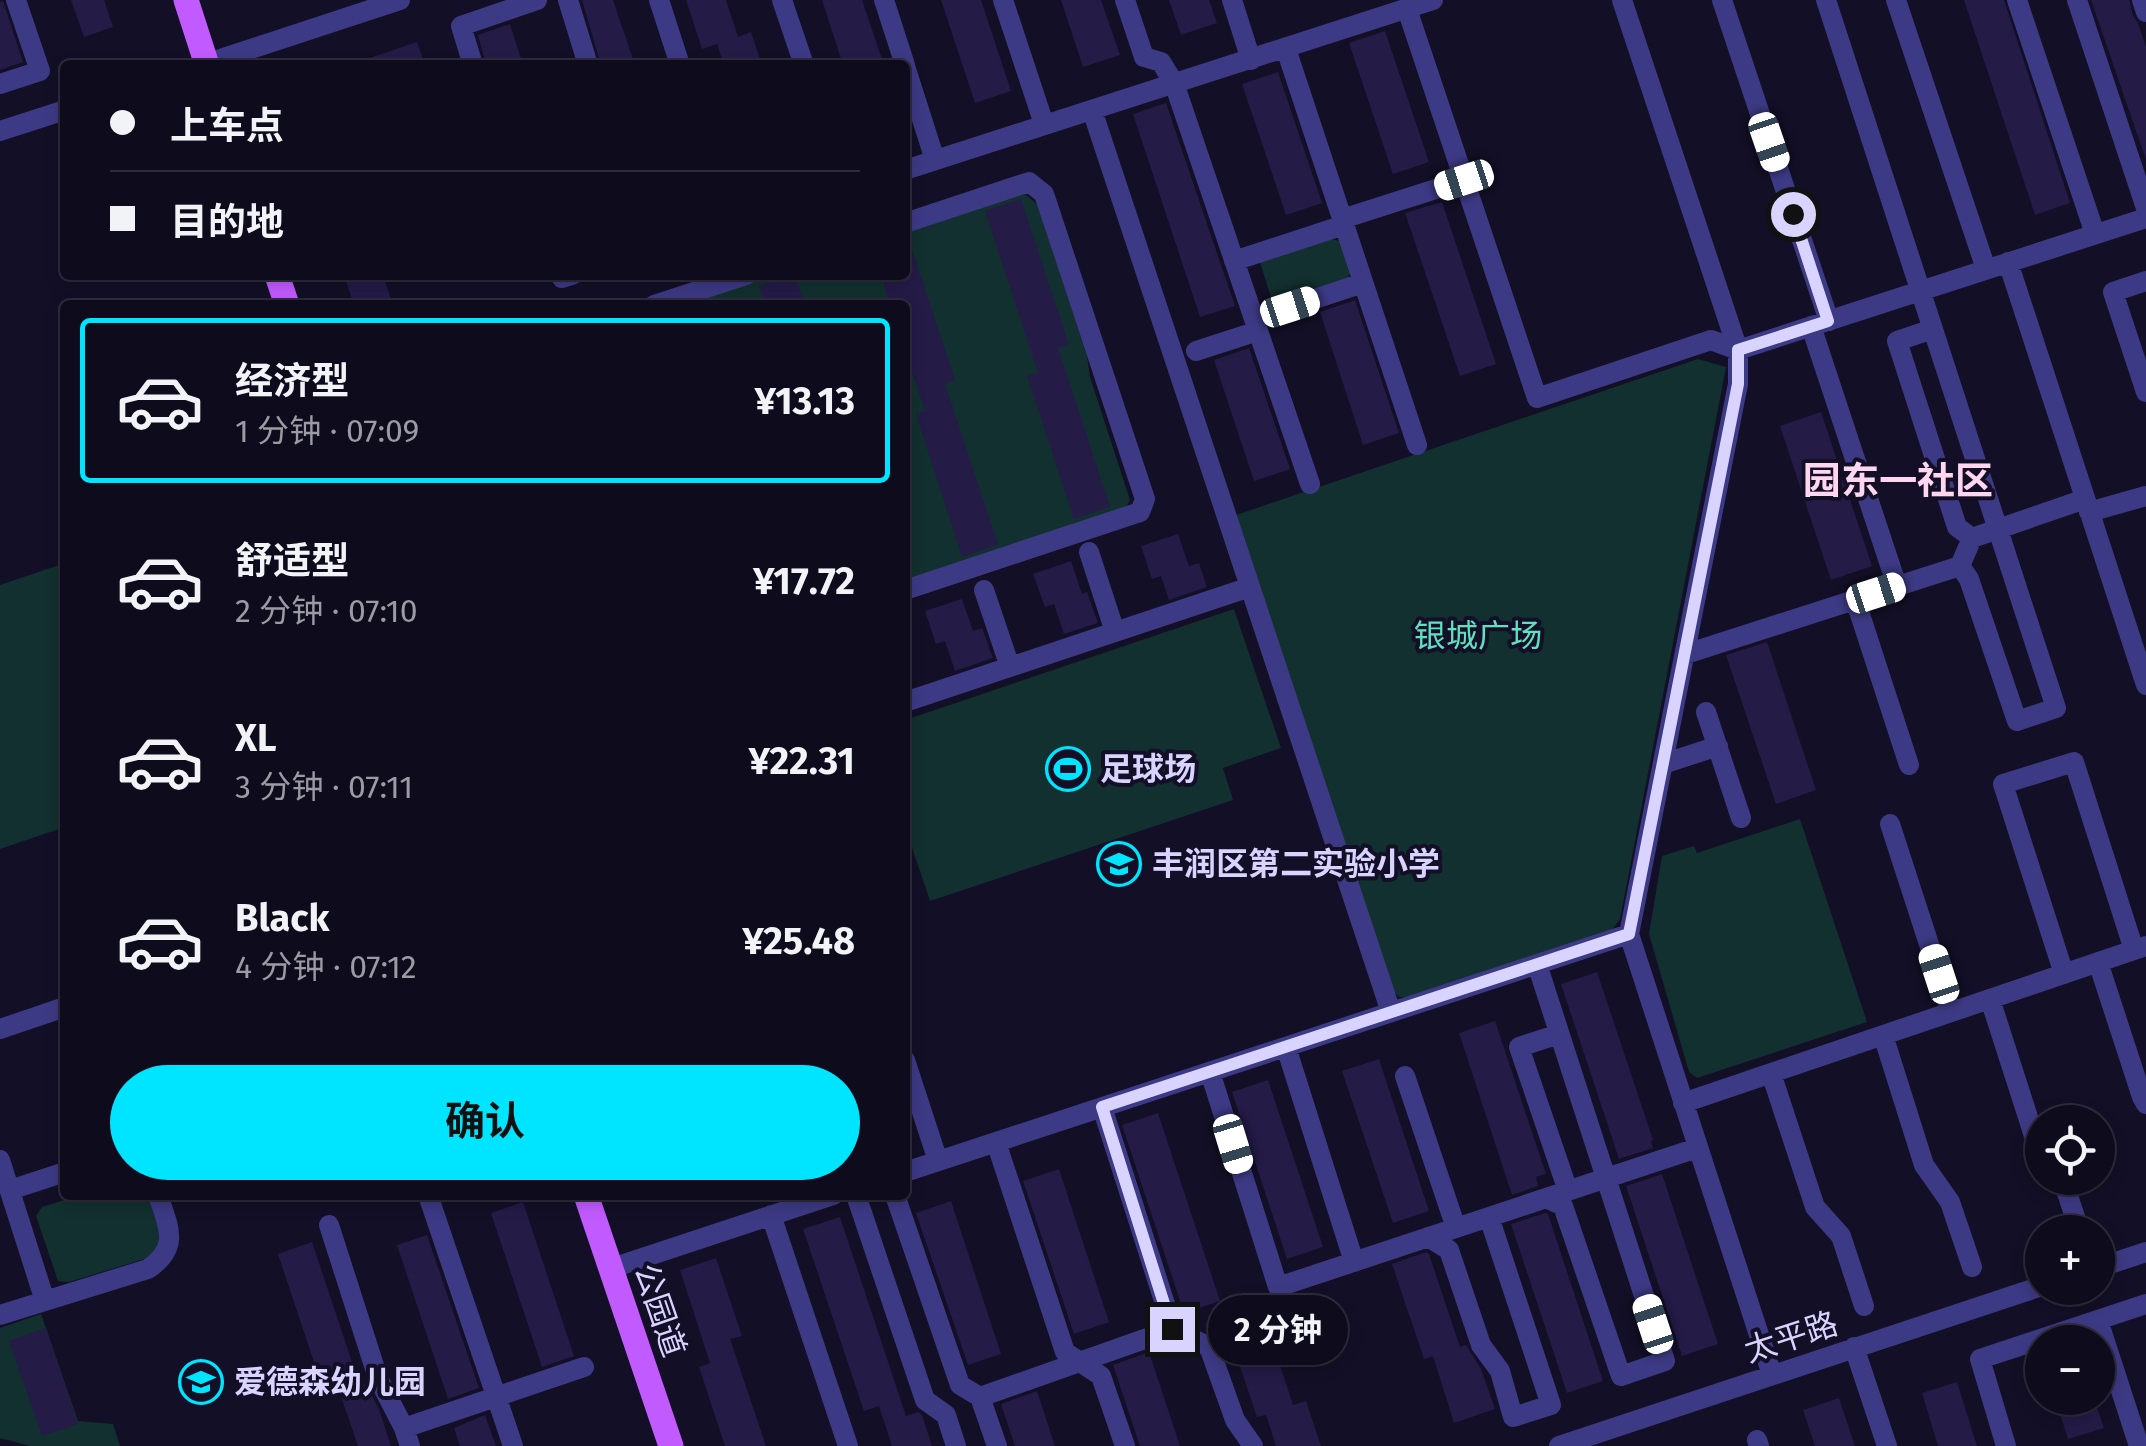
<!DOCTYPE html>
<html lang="zh">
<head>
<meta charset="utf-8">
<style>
  :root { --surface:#0e0b1c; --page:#1c1929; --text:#f1f3f6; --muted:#9b9ba3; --line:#2e2b3b; --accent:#00e5ff }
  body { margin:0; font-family:"Fira Sans","Noto Sans SC",sans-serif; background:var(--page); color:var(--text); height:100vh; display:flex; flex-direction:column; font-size:38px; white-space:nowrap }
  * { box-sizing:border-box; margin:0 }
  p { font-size:32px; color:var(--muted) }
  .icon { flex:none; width:55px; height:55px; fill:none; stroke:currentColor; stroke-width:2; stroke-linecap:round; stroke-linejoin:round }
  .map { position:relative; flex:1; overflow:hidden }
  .sheet { position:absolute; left:60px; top:300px; width:850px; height:900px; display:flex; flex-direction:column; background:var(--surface); border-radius:10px; box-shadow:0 5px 15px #0003,0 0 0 2px var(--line) }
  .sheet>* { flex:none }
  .hud { position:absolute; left:60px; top:60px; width:850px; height:220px; border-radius:10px; box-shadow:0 5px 15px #0003,0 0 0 2px var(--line); display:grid; align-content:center; height:220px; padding:0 50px; background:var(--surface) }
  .tools { position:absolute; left:2025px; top:1105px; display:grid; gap:20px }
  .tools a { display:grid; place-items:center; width:90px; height:90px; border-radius:50%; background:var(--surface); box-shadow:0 5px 15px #0003,0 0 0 2px var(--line); font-size:50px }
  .end { position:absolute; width:45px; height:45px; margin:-22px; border:12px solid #d9d4ff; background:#111; box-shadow:0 0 0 5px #111 }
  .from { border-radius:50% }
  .bubble { position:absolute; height:70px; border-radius:35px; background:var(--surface); box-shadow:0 5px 15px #0003,0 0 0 2px var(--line); font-size:32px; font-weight:700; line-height:70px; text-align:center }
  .car { position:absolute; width:30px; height:60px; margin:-30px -15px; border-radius:12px; box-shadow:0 0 8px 2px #0007; background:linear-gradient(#fff 24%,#345 0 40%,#fff 0 76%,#345 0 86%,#fff 0) }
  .hud b { display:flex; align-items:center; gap:35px; height:95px; font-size:38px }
  .hud b+b { border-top:2px solid var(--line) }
  .hud i { width:25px; height:25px; background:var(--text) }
  ul { padding:18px 0 0; list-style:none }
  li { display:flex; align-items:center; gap:30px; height:165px; margin:0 20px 15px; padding:0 30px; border:5px solid transparent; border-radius:10px }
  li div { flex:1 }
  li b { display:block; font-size:38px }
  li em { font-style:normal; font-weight:700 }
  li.current { border-color:var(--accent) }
  li>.icon { width:90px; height:90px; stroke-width:1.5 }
  .action { display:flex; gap:20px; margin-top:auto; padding:20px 50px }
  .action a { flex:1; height:115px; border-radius:60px; background:var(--accent); color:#111; font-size:40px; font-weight:700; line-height:115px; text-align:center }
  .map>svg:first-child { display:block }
</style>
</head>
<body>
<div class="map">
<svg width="2146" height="1446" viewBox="0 0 2146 1446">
  <rect width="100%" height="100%" fill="#130f26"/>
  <path fill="#12302f" d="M1021,191L1037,204L1087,356L1090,377L1130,500L1125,509L905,581V305H685L773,275H905V231Z
    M1332,239L1343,242L1354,266L1347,279L1273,304L1260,262Z
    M1698,359L1726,367L1620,919L1612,930L1408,997H1399L1392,989L1236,515Z
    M65,563V827L0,849V585Z
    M1234,609L1281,748L1223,768L1233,800L930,901L905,827V720Z
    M1800,819L1867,1022L1697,1078L1689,1072L1649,934L1662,856L1694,846L1697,853Z
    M80,1195H148L162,1239L154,1256L69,1282L58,1281L36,1216L42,1207Z
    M41,1314L78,1421L113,1424L120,1446H30L0,1438V1328Z"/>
  <path fill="#241b47" d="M71,0H104L113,27L84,37Z
    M582,0H613L635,65H601Z
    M686,0H726L738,37L751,32L762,65H724L717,44L702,49Z
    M822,0H862L884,65H843Z
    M941,0H981L1011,91L975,103Z
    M1061,0H1101L1120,55L1083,67Z
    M1169,0H1209L1217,23L1181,35Z
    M1964,0H2004L2070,203L2035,215Z
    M2091,0H2129L2133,16L2138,23L2146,47V160Z
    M3,1L23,62L0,70V2Z
    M510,24L523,65H486L478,35Z
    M1385,31L1429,162L1393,174L1349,43Z
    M417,42L425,65H358V62Z
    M1278,72L1322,203L1286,215L1242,84Z
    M1166,103L1235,306L1200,317L1133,114Z
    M1021,199L1069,345L1058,348L1110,507L1074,519L1027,376L1038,373L985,211Z
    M1442,202L1496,364L1460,376L1405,213Z
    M908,237L955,380L945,384L998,545L962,557L916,414L925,411L905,350V305H890L881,275H905V238Z
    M344,275H383L393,305H354Z
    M795,275L805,305H765L759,286Z
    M1355,300L1399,433L1363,445L1320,312Z
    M1249,348L1290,469L1254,481L1214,360Z
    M1821,412L1872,566L1831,580L1780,426Z
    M1178,534L1189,566L1199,563L1207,587L1169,600L1161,576L1152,579L1141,546Z
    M1071,561L1082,594L1087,592L1098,623L1064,634L1054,604L1045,607L1033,574Z
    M962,599L973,631L982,628L993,658L955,671L945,641L936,644L925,611Z
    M1767,642L1816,790L1776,804L1726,655Z
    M1597,972L1653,1140L1651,1141L1653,1148L1619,1159L1561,984Z
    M1495,1021L1546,1174L1536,1177L1538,1186L1512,1195L1459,1033Z
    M1379,1059L1429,1211L1393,1223L1342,1071Z
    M1268,1080L1323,1247L1287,1259L1232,1092Z
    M1158,1113L1220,1301L1184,1313L1122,1125Z
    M1059,1169L1109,1322L1074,1334L1023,1181Z
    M1662,1174L1718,1344L1682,1356L1626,1186Z
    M951,1201L1001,1354L968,1365L916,1213Z
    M523,1202L574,1356L542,1367L491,1213Z
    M1545,1213L1548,1214L1603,1381L1567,1393L1511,1224Z
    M840,1217L906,1416L918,1412L922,1415L932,1446H892L879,1406L864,1411L803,1229Z
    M427,1235L479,1388L448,1399L397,1245Z
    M312,1242L360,1386L366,1384L379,1409L391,1446H358L333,1373L319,1377L278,1254Z
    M1426,1252L1429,1254L1460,1347L1466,1345L1481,1369L1495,1409L1454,1423L1433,1356L1424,1359L1392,1264Z
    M716,1258L742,1336L730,1339L766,1446H725L699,1367L710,1363L680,1270Z
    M1261,1307L1293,1405L1306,1401L1321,1446H1276L1266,1415L1257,1417L1224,1319Z
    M46,1328L78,1424L42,1436L9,1341Z
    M1149,1352L1180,1446H1140L1113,1365Z
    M1957,1382L1977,1446H1938L1922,1393Z
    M1037,1391L1055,1446H1015L1001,1404Z
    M1839,1398L1855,1446H1815L1803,1410Z
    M2055,1398H2094L2104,1428L2068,1439Z
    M485,1415L496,1446H460L454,1428Z"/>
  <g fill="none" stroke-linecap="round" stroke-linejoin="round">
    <path stroke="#3d3a85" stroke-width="20" d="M568,0L588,65
      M659,0L680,65
      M782,0L804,65
      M884,0L905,65
      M1003,0L1044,124
      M1125,0L1144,57L1161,62L1174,83L1310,484
      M1232,0L1251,60
      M1622,0L1738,350V384L1629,934L1772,1375
      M1722,0L1829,321
      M1826,0L2056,708L2017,721L1969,579L1960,566
      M1896,0L1986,269
      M2017,0L2095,234
      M2077,0L2146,208
      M2142,0L2146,12
      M1407,9L1537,398L1711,340L1738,350L2146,218
      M1286,49L1417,445
      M202,65L400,0
      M473,65L461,26L537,0
      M905,66L935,160
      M0,84L40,71L16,0
      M1092,110L1391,1012
      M0,131L65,110
      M905,170L1433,0
      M1342,219L1464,180
      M905,223L1029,182L1044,194L1145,499L1140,512L905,590
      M1234,261L1344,225
      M2008,262L2146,685
      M560,275L562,278L572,275
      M2146,281L2113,292L2146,392
      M654,305L746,275
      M1254,319L1363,283
      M1811,326L1897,586
      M1933,329L1897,341L1957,527L1972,538
      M1196,351L1258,331
      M2089,512L2146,496
      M1089,552L1115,632
      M984,590L1010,667
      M1855,599L1909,765
      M1686,654L1960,566L1972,538L2085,499
      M905,702L1250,587
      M1706,712L1741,818
      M1663,764L1718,746
      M1890,824L1951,1012
      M2098,962L2142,1097L2146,1104
      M1537,964L1665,1361L1621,1376L1563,1206L1546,1198
      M2064,974L2003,784L2074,762L2134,950
      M1990,999L2035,1139L2042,1149
      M0,1029L65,1007
      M1559,1034L1519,1047L1568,1191
      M1883,1035L1924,1165L1950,1202L1972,1267
      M1286,1047L1354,1262
      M905,1060L938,1161
      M1210,1072L1278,1287L1697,1148
      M1771,1073L1815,1207L1841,1236L1864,1306
      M1405,1076L1456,1228
      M1683,1103L2146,946
      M1102,1107L1173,1329L1209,1347L1235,1420L1253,1446
      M996,1142L1065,1352L1101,1376L1125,1446
      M0,1160L45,1301
      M905,1172L1629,934
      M2062,1178L2080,1232
      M10,1190L65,1172
      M428,1195L513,1446
      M856,1195L925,1400L946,1415L956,1446
      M895,1195L960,1385L980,1397L997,1446
      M771,1215L848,1446
      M329,1225L378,1378L404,1428L410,1446
      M1428,1237L1449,1250L1481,1345L1500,1371L1513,1417L1551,1405L1489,1217
      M612,1268L833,1195
      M2098,1268L2146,1252
      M0,1315L148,1269C181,1247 168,1226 158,1195
      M2098,1320L2139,1446
      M1854,1347L1887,1446
      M980,1397L1173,1329
      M404,1428L584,1367
      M1757,1440L1759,1446
      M1559,1446L2042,1286
      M2006,1446L1980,1359L2146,1304"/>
    <path stroke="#c25bff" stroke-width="25" d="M186,0L207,65
      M277,275L287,305
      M586,1195L671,1446"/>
  </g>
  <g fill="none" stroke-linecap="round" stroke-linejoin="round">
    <path stroke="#d9d4ff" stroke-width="12" d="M1172,1329L1102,1107L1629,934L1738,384V350L1828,321L1793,214"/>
  </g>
  <defs>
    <g id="stadium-ring" transform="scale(2.25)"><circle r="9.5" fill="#130f26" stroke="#00e5ff" stroke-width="1.5"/><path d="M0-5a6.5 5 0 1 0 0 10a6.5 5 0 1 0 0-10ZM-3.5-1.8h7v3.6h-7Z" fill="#00e5ff"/></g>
    <g id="school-ring" transform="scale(2.25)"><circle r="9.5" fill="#130f26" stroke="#00e5ff" stroke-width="1.5"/><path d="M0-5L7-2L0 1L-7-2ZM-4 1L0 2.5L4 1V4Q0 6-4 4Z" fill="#00e5ff"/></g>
  </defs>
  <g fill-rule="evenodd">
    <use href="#stadium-ring" x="1068" y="769"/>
    <use href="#school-ring" x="1119" y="864"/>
    <use href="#school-ring" x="201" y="1382"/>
  </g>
  <g text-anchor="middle" stroke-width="8" stroke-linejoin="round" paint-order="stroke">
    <g font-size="32" fill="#5fe0c0" stroke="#130f26">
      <text x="1478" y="647">银城广场</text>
    </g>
    <g font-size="32" font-weight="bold" fill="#d9d4ff" stroke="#130f26" text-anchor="start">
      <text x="1100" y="780">足球场</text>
      <text x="1152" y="875">丰润区第二实验小学</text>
      <text x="234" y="1393">爱德森幼儿园</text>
    </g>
    <g font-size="32" fill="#d9d4ff" stroke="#130f26">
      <text transform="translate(660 1310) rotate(71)" y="11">公园道</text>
      <text transform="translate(1791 1337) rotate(-18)" y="11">太平路</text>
    </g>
    <g font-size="38" font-weight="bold" fill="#ffd6f0" stroke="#130f26">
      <text x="1898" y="494">园东一社区</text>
    </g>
  </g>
</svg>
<div class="tools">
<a><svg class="icon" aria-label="locate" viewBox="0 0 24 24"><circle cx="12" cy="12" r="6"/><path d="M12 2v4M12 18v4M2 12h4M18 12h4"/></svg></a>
<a>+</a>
<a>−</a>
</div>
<i class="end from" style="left:1793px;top:214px"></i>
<i class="end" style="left:1172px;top:1329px"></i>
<div class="bubble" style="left:1208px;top:1295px;width:140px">2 分钟</div>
<i class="car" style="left:1769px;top:142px;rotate:161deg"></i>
<i class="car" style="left:1464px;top:180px;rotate:252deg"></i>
<i class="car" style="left:1290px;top:307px;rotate:72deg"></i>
<i class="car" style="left:1876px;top:593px;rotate:72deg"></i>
<i class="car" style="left:1939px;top:974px;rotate:342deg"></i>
<i class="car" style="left:1233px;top:1144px;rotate:163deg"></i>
<i class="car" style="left:1653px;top:1324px;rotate:342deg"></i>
<div class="hud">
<b><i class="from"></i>上车点</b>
<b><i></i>目的地</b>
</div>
<section class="sheet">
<ul>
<li class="current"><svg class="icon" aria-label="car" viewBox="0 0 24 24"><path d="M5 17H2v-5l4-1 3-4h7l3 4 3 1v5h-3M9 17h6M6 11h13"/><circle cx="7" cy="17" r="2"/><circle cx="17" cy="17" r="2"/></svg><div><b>经济型</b><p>1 分钟 · 07:09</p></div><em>¥13.13</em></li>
<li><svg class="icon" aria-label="car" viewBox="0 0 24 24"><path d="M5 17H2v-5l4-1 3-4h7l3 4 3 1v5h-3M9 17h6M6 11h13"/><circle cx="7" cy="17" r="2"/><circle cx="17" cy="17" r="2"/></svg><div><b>舒适型</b><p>2 分钟 · 07:10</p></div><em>¥17.72</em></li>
<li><svg class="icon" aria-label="car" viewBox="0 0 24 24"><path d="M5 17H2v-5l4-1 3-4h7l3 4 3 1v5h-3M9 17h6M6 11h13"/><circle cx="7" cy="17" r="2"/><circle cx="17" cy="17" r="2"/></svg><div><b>XL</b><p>3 分钟 · 07:11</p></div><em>¥22.31</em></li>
<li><svg class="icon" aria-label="car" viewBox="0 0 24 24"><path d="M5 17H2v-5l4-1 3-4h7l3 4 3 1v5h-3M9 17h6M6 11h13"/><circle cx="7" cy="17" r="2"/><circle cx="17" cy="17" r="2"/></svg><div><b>Black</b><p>4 分钟 · 07:12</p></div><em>¥25.48</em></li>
</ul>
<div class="action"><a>确认</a></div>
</section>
</div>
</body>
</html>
